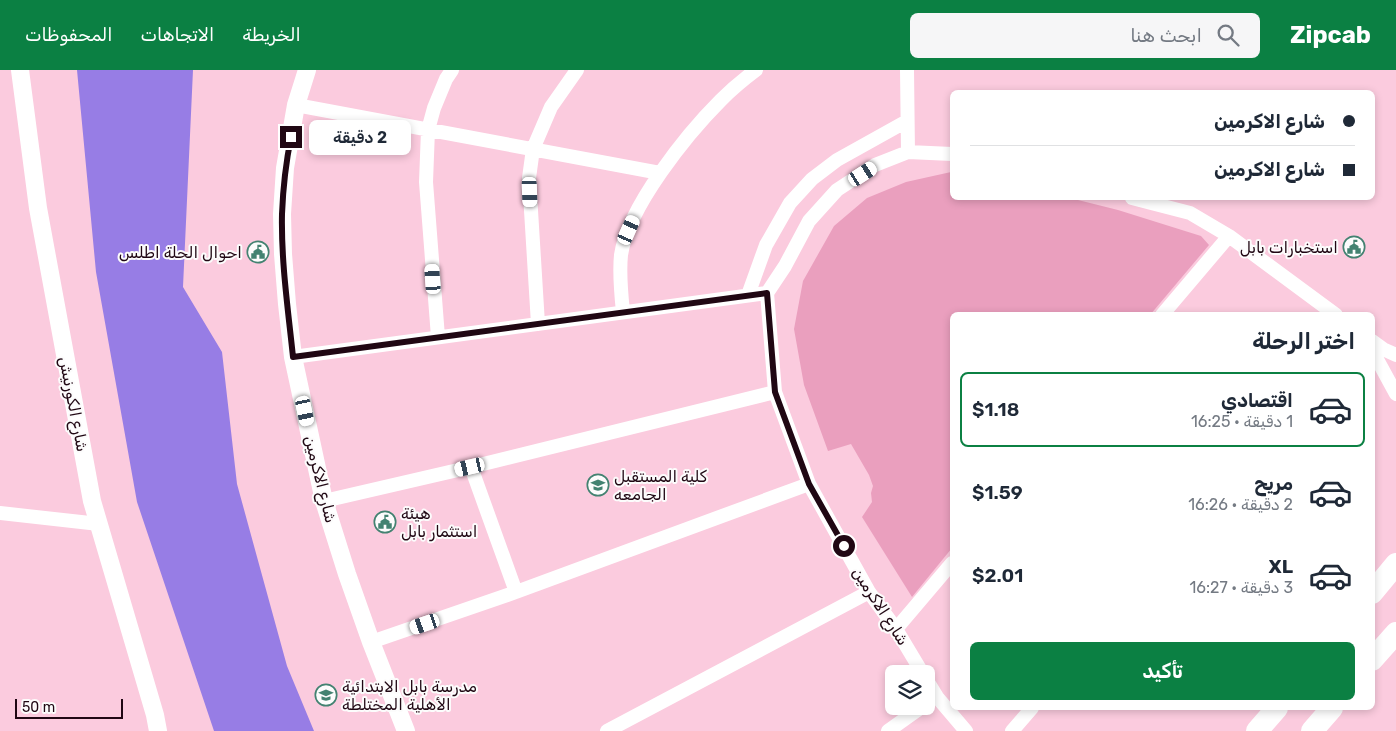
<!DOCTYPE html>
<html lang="ar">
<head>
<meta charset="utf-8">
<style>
  :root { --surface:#fff; --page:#f6f6f7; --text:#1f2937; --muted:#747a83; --line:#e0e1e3; --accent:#0b8043 }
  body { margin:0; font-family:Rubik,Vazirmatn,sans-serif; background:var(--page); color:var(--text); direction:rtl; height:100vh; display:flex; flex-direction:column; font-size:19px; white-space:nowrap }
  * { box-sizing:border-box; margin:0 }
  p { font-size:16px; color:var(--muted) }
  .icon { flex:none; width:28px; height:28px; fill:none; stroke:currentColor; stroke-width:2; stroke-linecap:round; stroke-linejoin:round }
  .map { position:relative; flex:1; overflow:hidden; direction:ltr }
  .side { position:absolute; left:950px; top:242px; width:425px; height:398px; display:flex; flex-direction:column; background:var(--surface); border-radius:8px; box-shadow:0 2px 8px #0003; direction:rtl }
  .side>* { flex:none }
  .guide { position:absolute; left:950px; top:20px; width:425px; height:110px; border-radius:8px; box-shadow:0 2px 8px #0003; direction:rtl; display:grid; align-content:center; height:110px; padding:0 20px; background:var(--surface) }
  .fabs { position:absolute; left:885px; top:595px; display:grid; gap:10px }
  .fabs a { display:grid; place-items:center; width:50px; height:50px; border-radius:8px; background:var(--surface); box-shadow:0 2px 8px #0003; font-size:25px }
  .scale { position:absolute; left:15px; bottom:12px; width:108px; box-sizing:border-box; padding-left:5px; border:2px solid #200713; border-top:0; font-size:14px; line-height:18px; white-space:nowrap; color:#200713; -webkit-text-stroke:4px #fcfcfc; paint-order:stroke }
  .end { position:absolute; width:22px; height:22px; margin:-11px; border:6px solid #200713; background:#fff; box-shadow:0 0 0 2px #fff }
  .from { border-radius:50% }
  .bubble { position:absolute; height:35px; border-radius:8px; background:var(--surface); box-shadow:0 2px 8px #0003; font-size:16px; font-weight:600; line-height:35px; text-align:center; direction:rtl }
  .car { position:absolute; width:15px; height:30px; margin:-15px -8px; border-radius:6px; box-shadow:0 0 4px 1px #0007; background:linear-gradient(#fff 24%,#345 0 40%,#fff 0 76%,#345 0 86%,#fff 0) }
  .guide b { display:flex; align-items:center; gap:18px; height:48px; font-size:19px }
  .guide b+b { border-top:1px solid var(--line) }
  .guide i { width:12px; height:12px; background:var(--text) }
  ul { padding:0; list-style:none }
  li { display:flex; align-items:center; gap:15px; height:75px; margin:0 10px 8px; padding:0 10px; border:2px solid transparent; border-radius:8px }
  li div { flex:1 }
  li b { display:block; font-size:19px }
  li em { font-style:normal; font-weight:600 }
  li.current { border-color:var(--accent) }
  li>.icon { width:45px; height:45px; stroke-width:1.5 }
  h2 { padding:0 20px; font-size:22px; line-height:60px }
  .button { display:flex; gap:10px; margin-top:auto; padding:10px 20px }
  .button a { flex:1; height:58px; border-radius:8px; background:var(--accent); color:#fff; font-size:20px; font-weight:600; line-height:58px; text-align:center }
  header { display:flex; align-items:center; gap:30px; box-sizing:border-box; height:70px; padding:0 25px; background:var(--accent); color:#fff }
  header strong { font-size:24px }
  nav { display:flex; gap:28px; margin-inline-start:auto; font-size:18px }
  .search { width:350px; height:45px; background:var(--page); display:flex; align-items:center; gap:12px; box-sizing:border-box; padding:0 18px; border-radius:8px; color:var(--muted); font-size:19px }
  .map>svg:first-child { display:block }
</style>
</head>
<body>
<header>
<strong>Zipcab</strong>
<div class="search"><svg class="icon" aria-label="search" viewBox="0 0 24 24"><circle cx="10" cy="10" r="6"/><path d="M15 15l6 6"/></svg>ابحث هنا</div>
<nav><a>الخريطة</a><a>الاتجاهات</a><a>المحفوظات</a></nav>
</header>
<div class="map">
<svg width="1396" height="661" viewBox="0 0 1396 661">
  <rect width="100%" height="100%" fill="#fbcbde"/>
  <path fill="#ea9fbe" d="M951,102H952V128H1070L1118,140L1201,166L1209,175L1150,245H952V478L912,527L862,447L872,432L871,423L873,416L869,405L851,374L828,381L804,315L794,259L803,211L834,156L867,128L906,112Z"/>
  <path fill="#977de5" d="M77,0H193L183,217L222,282L237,414L287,596L314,661H214L137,432L96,202Z"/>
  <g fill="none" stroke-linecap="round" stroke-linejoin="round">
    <path stroke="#fff" stroke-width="14" d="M907,0L908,82
      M296,35L660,103
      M1132,128L1190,143L1229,166L1336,245
      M748,225L766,175L790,133L812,109L837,90L907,51
      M623,242C621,223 619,204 621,185C628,137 687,64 721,30C732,19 744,9 756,0
      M1162,245L1229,166
      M538,254L529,108L533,79L551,37L577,0
      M438,267L426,112L428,60L434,38L446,9L452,0
      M1372,271L1383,279L1396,285
      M1372,280L1396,324
      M293,287L767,223
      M471,397L516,522
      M324,431L471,397L775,322
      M0,443L99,454
      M896,559L952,493
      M371,572L516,522L809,414
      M923,604L896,559L869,522L809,414L775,322L767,223L785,196L809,151L837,120L875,95L908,82L952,84
      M926,609L937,627L966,661
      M607,661L869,522
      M888,661L923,636
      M1012,661L1032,638"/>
    <path stroke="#fff" stroke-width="18" d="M20,0L38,138L92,431L155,645L158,661
      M307,0L296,35L285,98L282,144L283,184L287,234L293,287L324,431L347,504L371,572L406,661"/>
    <path stroke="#fff" stroke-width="22" d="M1372,523L1396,494
      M1372,590L1396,563
      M1257,661L1277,638
      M1312,661L1332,638"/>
  </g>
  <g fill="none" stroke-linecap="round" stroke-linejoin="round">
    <path stroke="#200713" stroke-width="6" d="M291,67C286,92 283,118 282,144C281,191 288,239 293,287L767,223L775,322L809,414L844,476"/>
  </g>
  <defs>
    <g id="civic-ring" transform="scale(1.125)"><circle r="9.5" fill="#fcfcfc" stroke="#438271" stroke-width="1.5"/><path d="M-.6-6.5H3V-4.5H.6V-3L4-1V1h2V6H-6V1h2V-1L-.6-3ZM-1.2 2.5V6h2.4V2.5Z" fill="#438271"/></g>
    <g id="university-ring" transform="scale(1.125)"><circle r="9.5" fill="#fcfcfc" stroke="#438271" stroke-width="1.5"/><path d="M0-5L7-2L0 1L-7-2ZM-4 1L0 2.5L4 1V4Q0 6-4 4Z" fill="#438271"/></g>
    <g id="school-ring" transform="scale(1.125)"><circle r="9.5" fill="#fcfcfc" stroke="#438271" stroke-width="1.5"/><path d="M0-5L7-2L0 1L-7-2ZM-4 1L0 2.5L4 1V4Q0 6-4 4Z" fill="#438271"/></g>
  </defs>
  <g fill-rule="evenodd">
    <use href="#civic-ring" x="1354" y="177"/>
    <use href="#civic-ring" x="258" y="182"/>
    <use href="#university-ring" x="598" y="415"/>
    <use href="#civic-ring" x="385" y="452"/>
    <use href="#school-ring" x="326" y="625"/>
  </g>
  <g text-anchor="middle" stroke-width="4" stroke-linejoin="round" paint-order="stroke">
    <g font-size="16" fill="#200713" stroke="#fcfcfc" text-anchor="start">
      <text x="1338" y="183" text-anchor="end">استخبارات بابل</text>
      <text x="242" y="188" text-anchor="end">احوال الحلة اطلس</text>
      <text x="614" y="412">كلية المستقبل<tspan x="614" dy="18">الجامعه</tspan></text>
      <text x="401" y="449">هيئة<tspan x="401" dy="18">استثمار بابل</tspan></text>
      <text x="342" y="622">مدرسة بابل الابتدائية<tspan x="342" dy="18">الأهلية المختلطة</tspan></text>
    </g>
    <g font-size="16" fill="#200713" stroke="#fcfcfc">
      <text transform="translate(74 334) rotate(79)" y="6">شارع الكورنيش</text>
      <text transform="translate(321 409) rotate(76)" y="6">شارع الاكرمين</text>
      <text transform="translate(881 536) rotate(57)" y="6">شارع الاكرمين</text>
    </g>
  </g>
</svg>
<div class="fabs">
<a><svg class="icon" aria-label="layers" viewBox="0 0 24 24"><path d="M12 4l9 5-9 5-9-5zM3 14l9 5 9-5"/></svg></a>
</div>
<div class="scale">50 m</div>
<i class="end from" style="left:844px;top:476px"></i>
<i class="end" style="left:291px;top:67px"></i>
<div class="bubble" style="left:309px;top:50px;width:102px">2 دقيقة</div>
<i class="car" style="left:863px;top:104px;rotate:57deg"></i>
<i class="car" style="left:530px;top:122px;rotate:178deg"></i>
<i class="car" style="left:629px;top:160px;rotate:24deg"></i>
<i class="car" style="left:433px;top:209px;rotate:356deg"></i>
<i class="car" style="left:305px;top:341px;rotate:168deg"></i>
<i class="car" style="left:470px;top:397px;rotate:257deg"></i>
<i class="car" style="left:425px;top:554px;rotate:251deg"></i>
<div class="guide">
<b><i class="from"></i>شارع الاكرمين</b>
<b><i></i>شارع الاكرمين</b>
</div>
<section class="side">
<h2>اختر الرحلة</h2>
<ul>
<li class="current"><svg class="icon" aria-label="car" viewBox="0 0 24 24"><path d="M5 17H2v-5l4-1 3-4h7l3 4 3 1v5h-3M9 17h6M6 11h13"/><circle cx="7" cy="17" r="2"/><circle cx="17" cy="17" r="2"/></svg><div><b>اقتصادي</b><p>1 دقيقة · 16:25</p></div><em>$1.18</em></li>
<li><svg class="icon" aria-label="car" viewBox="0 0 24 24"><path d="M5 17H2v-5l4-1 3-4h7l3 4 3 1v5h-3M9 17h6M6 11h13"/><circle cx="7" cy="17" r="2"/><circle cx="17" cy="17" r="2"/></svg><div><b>مريح</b><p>2 دقيقة · 16:26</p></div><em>$1.59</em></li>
<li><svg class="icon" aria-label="car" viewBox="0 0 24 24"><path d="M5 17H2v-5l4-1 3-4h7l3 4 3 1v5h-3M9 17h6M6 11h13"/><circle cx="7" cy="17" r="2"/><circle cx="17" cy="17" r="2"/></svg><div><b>XL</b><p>3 دقيقة · 16:27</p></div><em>$2.01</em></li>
</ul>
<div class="button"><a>تأكيد</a></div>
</section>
</div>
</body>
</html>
